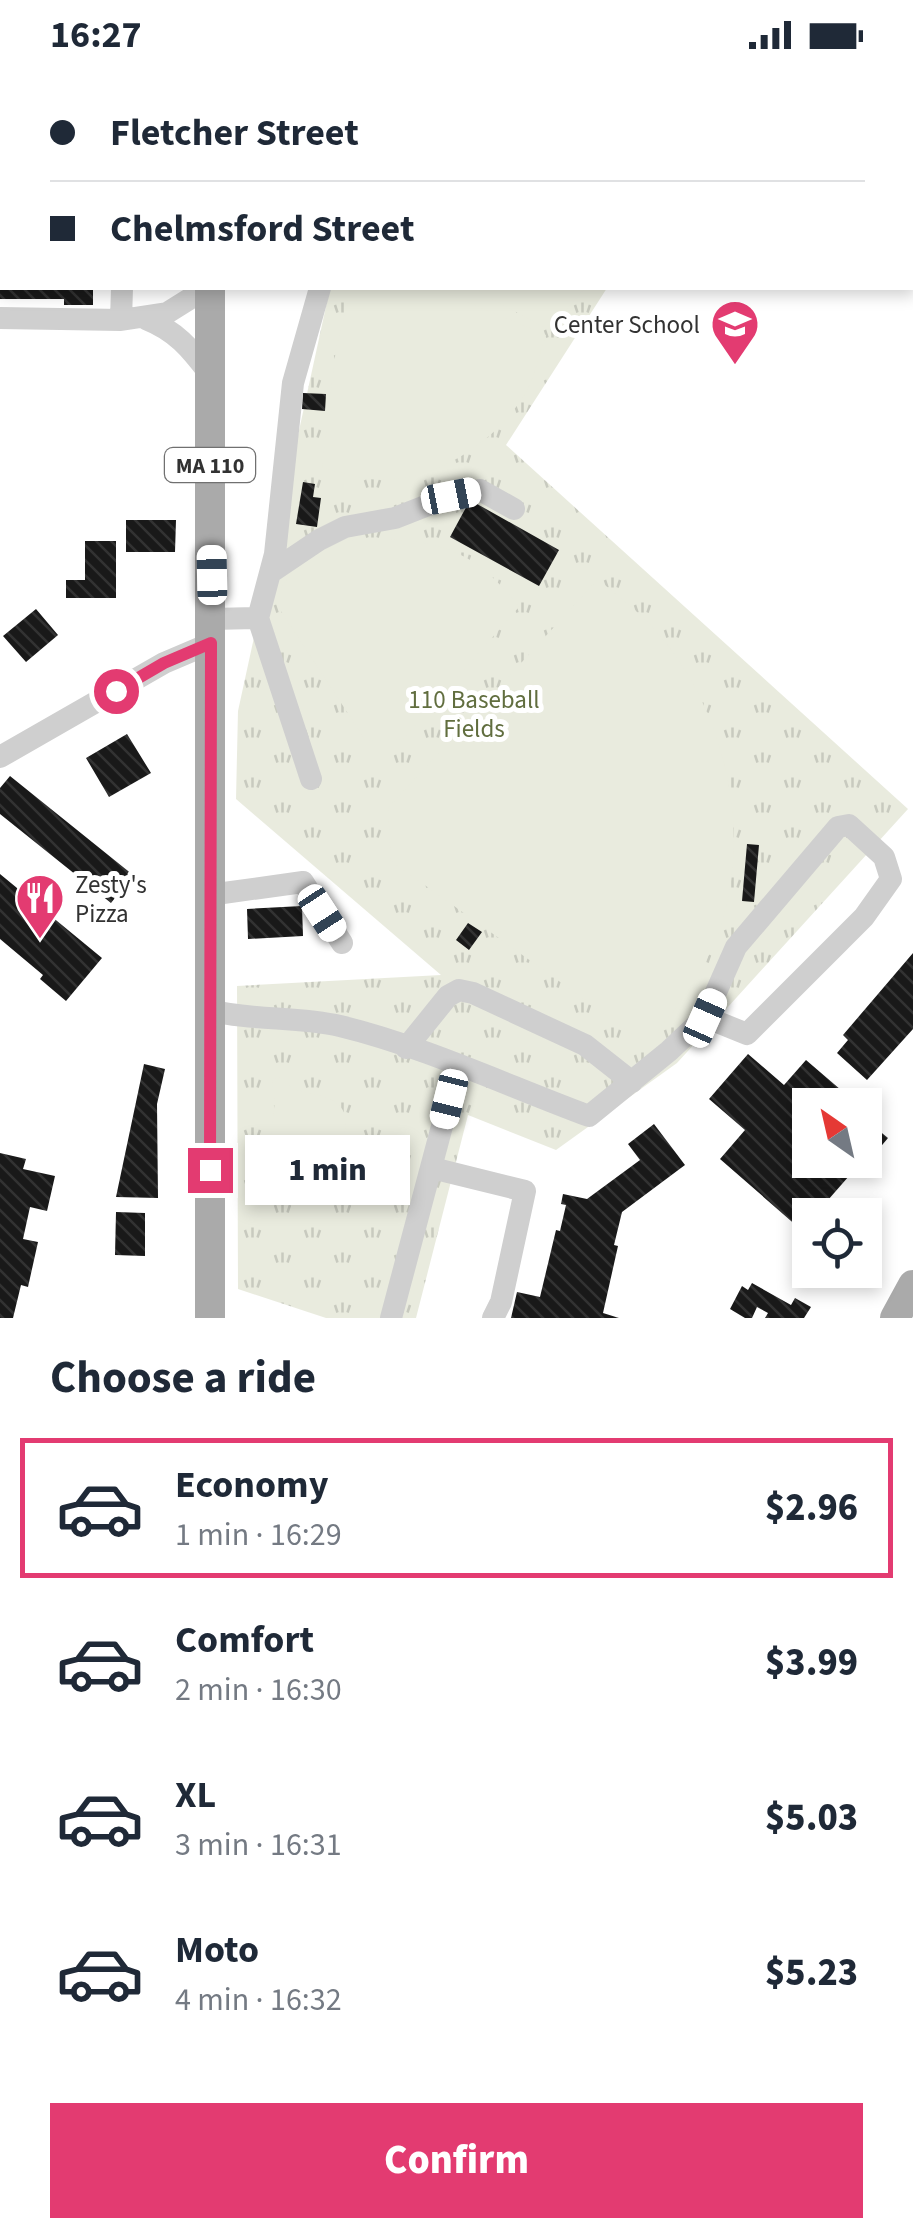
<!DOCTYPE html>
<html lang="en">
<head>
<meta charset="utf-8">
<style>
  :root { --surface:#fff; --page:#f2f2f3; --text:#1f2937; --muted:#747a83; --line:#e0e1e3; --accent:#e33b71 }
  body { margin:0; font-family:"Source Sans 3",sans-serif; background:var(--page); color:var(--text); height:100vh; display:flex; flex-direction:column; font-size:38px; white-space:nowrap }
  * { box-sizing:border-box; margin:0 }
  p { font-size:32px; color:var(--muted) }
  .icon { flex:none; width:55px; height:55px; fill:none; stroke:currentColor; stroke-width:2; stroke-linecap:round; stroke-linejoin:round }
  .map { position:relative; height:1248px; overflow:hidden }
  .details { display:flex; flex-direction:column; background:var(--surface); flex:1 }
  .details>* { flex:none }
  .top-card { position:absolute; left:0px; top:0px; width:915px; height:220px; box-shadow:0 5px 15px #0003; display:grid; align-content:center; height:220px; padding:0 50px; background:var(--surface) }
  .needle { width:65px; rotate:326deg }
  .buttons { position:absolute; left:792px; top:1018px; display:grid; gap:20px }
  .buttons a { display:grid; place-items:center; width:90px; height:90px; border-radius:0px; background:var(--surface); box-shadow:0 5px 15px #0003; font-size:50px }
  .end { position:absolute; width:45px; height:45px; margin:-22px; border:12px solid #e33b71; background:#fff; box-shadow:0 0 0 5px #fff }
  .from { border-radius:50% }
  .bubble { position:absolute; height:70px; border-radius:0px; background:var(--surface); box-shadow:0 5px 15px #0003; font-size:32px; font-weight:800; line-height:70px; text-align:center }
  .car { position:absolute; width:30px; height:60px; margin:-30px -15px; border-radius:12px; box-shadow:0 0 8px 2px #0007; background:linear-gradient(#fff 24%,#345 0 40%,#fff 0 76%,#345 0 86%,#fff 0) }
  .top-card b { display:flex; align-items:center; gap:35px; height:95px; font-size:38px }
  .top-card b+b { border-top:2px solid var(--line) }
  .top-card i { width:25px; height:25px; background:var(--text) }
  ul { padding:0; list-style:none }
  li { display:flex; align-items:center; gap:30px; height:140px; margin:0 20px 15px; padding:0 30px; border:5px solid transparent; border-radius:0px }
  li div { flex:1 }
  li b { display:block; font-size:38px }
  li em { font-style:normal; font-weight:800 }
  li.on { border-color:var(--accent) }
  li>.icon { width:90px; height:90px; stroke-width:1.5 }
  h2 { padding:0 50px; font-size:45px; line-height:120px }
  .cta { display:flex; gap:20px; margin-top:auto; padding:20px 50px }
  .cta a { flex:1; height:115px; border-radius:0px; background:var(--accent); color:#fff; font-size:40px; font-weight:800; line-height:115px; text-align:center }
  .status { display:flex; justify-content:space-between; align-items:center; height:70px; padding:0 50px; background:var(--surface); direction:ltr }
  .status svg { height:28px; fill:currentColor }
  .map>svg:first-child { display:block }
</style>
</head>
<body>
<div class="status"><b>16:27</b><svg viewBox="0 0 49 12"><path d="M0 12V9h3v3zM5 12V6h3v6zM10 12V3h3v9zM15 12V0h3v12zM26 1h20v11H26zM47 4h2v5h-2z"/></svg></div>
<div class="map">
<svg width="913" height="1248" viewBox="0 0 913 1248">
  <defs>
    <pattern id="grass-tufts" width="24" height="20" patternUnits="userSpaceOnUse" patternTransform="scale(2.5)"><rect width="24" height="20" fill="#e9ebde"/><path d="M3 7l-1-3M5 7V3M7 7l1-3M15 17l-1-3M17 17v-4M19 17l1-3" fill="none" stroke="#c8cabf"/></pattern>
    <pattern id="building-back-hatch" width="6" height="6" patternUnits="userSpaceOnUse" patternTransform="scale(2.5)"><rect width="6" height="6" fill="#191919"/><path d="M-1 5l2 2M0 0l6 6M5-1l2 2" fill="none" stroke="#323232"/></pattern>
  </defs>
  <rect width="100%" height="100%" fill="#fff"/>
  <path fill="url(#grass-tufts)" d="M330,218H607L506,375L908,739L677,993L556,1080L468,1045L416,1248H326L238,1219L237,916L441,905L236,729L238,641Z"/>
  <path fill="#e9ebde" d="M352,218H434L546,265C539,284 535,307 525,324C493,376 430,415 368,409C353,407 337,401 322,398L336,278Z
    M472,218H585L549,260Z
    M358,469C433,469 472,475 519,537L403,669L366,671L275,532C292,491 315,477 358,469Z
    M598,509C617,526 639,541 655,560C733,646 762,796 701,900C686,926 666,951 647,974L391,791L388,738Z
    M278,1007C286,1011 289,1017 297,1020C312,1025 328,1024 340,1036C354,1052 340,1081 323,1089C308,1096 291,1088 278,1081L271,1069L275,1030L272,1011Z"/>
  <path fill="url(#building-back-hatch)" d="M0,218H93V235H64V229H0Z
    M303,323L326,324L325,341L302,339Z
    M303,412L315,414L313,427L321,428L317,457L296,454Z
    M470,430L559,480L539,516L450,467Z
    M126,450H176L175,482H126Z
    M85,471H116V528H66V510H85Z
    M36,539L58,565L26,592L3,566Z
    M127,664L151,703L109,727L86,688Z
    M10,706L133,805L111,833L0,744V718Z
    M747,774L759,775L754,832L742,831Z
    M0,804L102,888L66,931L40,909L43,905L0,869Z
    M302,836L303,866L248,869L247,839Z
    M468,853L482,862L469,880L456,870Z
    M913,883V959L867,1010L837,983L848,970L843,965Z
    M748,984L784,1015L806,990L841,1020L837,1025L849,1035H810V1090H863L828,1130L832,1134L823,1145H810V1160L806,1164L720,1089L745,1060L709,1029Z
    M144,994L165,999L157,1034L158,1128L116,1127Z
    M865,1049L888,1068L867,1093L865,1091Z
    M654,1054L685,1095L622,1142L614,1175L618,1176L603,1243L619,1248H511L517,1222L540,1227L556,1160L560,1161L566,1135L561,1134L563,1124L587,1129L640,1090L628,1074Z
    M0,1083L26,1089L23,1099L55,1106L47,1141L30,1137L23,1169L38,1172L28,1217L21,1215L13,1248H0Z
    M116,1142L145,1143V1186L115,1185Z
    M752,1213L791,1235L795,1228L811,1237L804,1248H765L768,1243L757,1237L752,1248H745L730,1239L742,1216L748,1220Z"/>
  <g fill="none" stroke-linecap="round" stroke-linejoin="round">
    <path stroke="#cfcfcf" stroke-width="22" d="M42,0L43,2
      M314,2V0
      M390,2L391,0
      M0,40H2
      M0,116H2
      M0,248L121,250L122,218
      M146,249C176,261 190,278 209,303
      M121,250L167,243L207,218
      M270,503L319,470L345,457L395,448L451,426L480,420L514,439
      M258,548L275,484L293,313L320,218
      M211,549L258,548L311,709
      M0,687L164,593L211,573
      M209,825L303,812L342,873
      M209,940C252,951 297,946 340,956C423,976 508,1016 589,1046L669,981L705,947L747,964L864,847L891,809
      M705,947L736,877L838,757L849,755L884,787L891,809
      M406,978L448,926L459,920L473,923L585,975L632,1012
      M432,1098L525,1121L501,1232L493,1248
      M391,1248L458,996"/>
    <path stroke="#aaa" stroke-width="30" d="M216,2V0
      M210,218V1248
      M895,1248L913,1215"/>
  </g>
  <g fill="none" stroke-linecap="round" stroke-linejoin="round">
    <path stroke="#e33b71" stroke-width="12" d="M116,621L164,593L211,573L210,1100"/>
  </g>
  <defs>
    <g id="school-pin" transform="scale(2.5)"><path d="M0 17L-7.5 6A9.5 9.5 0 1 1 7.5 6Z" fill="#e33b71" stroke="#fff"/><path d="M0-5L7-2L0 1L-7-2ZM-4 1L0 2.5L4 1V4Q0 6-4 4Z" fill="#fff"/></g>
    <g id="restaurant-pin" transform="scale(2.5)"><path d="M0 17L-7.5 6A9.5 9.5 0 1 1 7.5 6Z" fill="#e33b71" stroke="#fff"/><path d="M-5-6h1v4h1v-4h1v4h1v-4h1v5L-1.5 .5V6h-2V.5L-5-1ZM5-6V6H3V1.5H1.5Q1.5-4 5-6Z" fill="#fff"/></g>
  </defs>
  <g fill-rule="evenodd">
    <use href="#school-pin" x="735" y="254"/>
    <use href="#restaurant-pin" x="40" y="828"/>
  </g>
  <g text-anchor="middle" stroke-width="10" stroke-linejoin="round" paint-order="stroke">
    <rect fill="#fff" stroke="#707070" stroke-width="2.5" x="165" y="378" width="90" height="34" rx="8"/>
    <g font-size="22" font-weight="bold" fill="#323232">
      <text x="210" y="403">MA 110</text>
    </g>
    <g font-size="25" fill="#323232" stroke="#fff" text-anchor="end">
      <text x="700" y="263">Center School</text>
      <text x="75" y="823" text-anchor="start">Zesty's<tspan x="75" dy="29">Pizza</tspan></text>
    </g>
    <g font-size="25" fill="#616e3f" stroke="#fff">
      <text x="474" y="638">110 Baseball<tspan x="474" dy="29">Fields</tspan></text>
    </g>
  </g>
</svg>
<div class="buttons">
<a><svg class="needle" viewBox="-14 -14 28 28"><path d="M0-13l5 13h-10z" fill="#e53935"/><path d="M0 13l5-13h-10z" fill="#747a83"/></svg></a>
<a><svg class="icon" aria-label="locate" viewBox="0 0 24 24"><circle cx="12" cy="12" r="6"/><path d="M12 2v4M12 18v4M2 12h4M18 12h4"/></svg></a>
</div>
<i class="end from" style="left:116px;top:621px"></i>
<i class="end" style="left:210px;top:1100px"></i>
<div class="bubble" style="left:245px;top:1065px;width:165px">1 min</div>
<i class="car" style="left:451px;top:426px;rotate:79deg"></i>
<i class="car" style="left:212px;top:505px;rotate:359deg"></i>
<i class="car" style="left:322px;top:843px;rotate:147deg"></i>
<i class="car" style="left:705px;top:948px;rotate:24deg"></i>
<i class="car" style="left:449px;top:1029px;rotate:194deg"></i>
<div class="top-card">
<b><i class="from"></i>Fletcher Street</b>
<b><i></i>Chelmsford Street</b>
</div>
</div>
<section class="details">
<h2>Choose a ride</h2>
<ul>
<li class="on"><svg class="icon" aria-label="car" viewBox="0 0 24 24"><path d="M5 17H2v-5l4-1 3-4h7l3 4 3 1v5h-3M9 17h6M6 11h13"/><circle cx="7" cy="17" r="2"/><circle cx="17" cy="17" r="2"/></svg><div><b>Economy</b><p>1 min · 16:29</p></div><em>$2.96</em></li>
<li><svg class="icon" aria-label="car" viewBox="0 0 24 24"><path d="M5 17H2v-5l4-1 3-4h7l3 4 3 1v5h-3M9 17h6M6 11h13"/><circle cx="7" cy="17" r="2"/><circle cx="17" cy="17" r="2"/></svg><div><b>Comfort</b><p>2 min · 16:30</p></div><em>$3.99</em></li>
<li><svg class="icon" aria-label="car" viewBox="0 0 24 24"><path d="M5 17H2v-5l4-1 3-4h7l3 4 3 1v5h-3M9 17h6M6 11h13"/><circle cx="7" cy="17" r="2"/><circle cx="17" cy="17" r="2"/></svg><div><b>XL</b><p>3 min · 16:31</p></div><em>$5.03</em></li>
<li><svg class="icon" aria-label="car" viewBox="0 0 24 24"><path d="M5 17H2v-5l4-1 3-4h7l3 4 3 1v5h-3M9 17h6M6 11h13"/><circle cx="7" cy="17" r="2"/><circle cx="17" cy="17" r="2"/></svg><div><b>Moto</b><p>4 min · 16:32</p></div><em>$5.23</em></li>
</ul>
<div class="cta"><a>Confirm</a></div>
</section>
</body>
</html>
